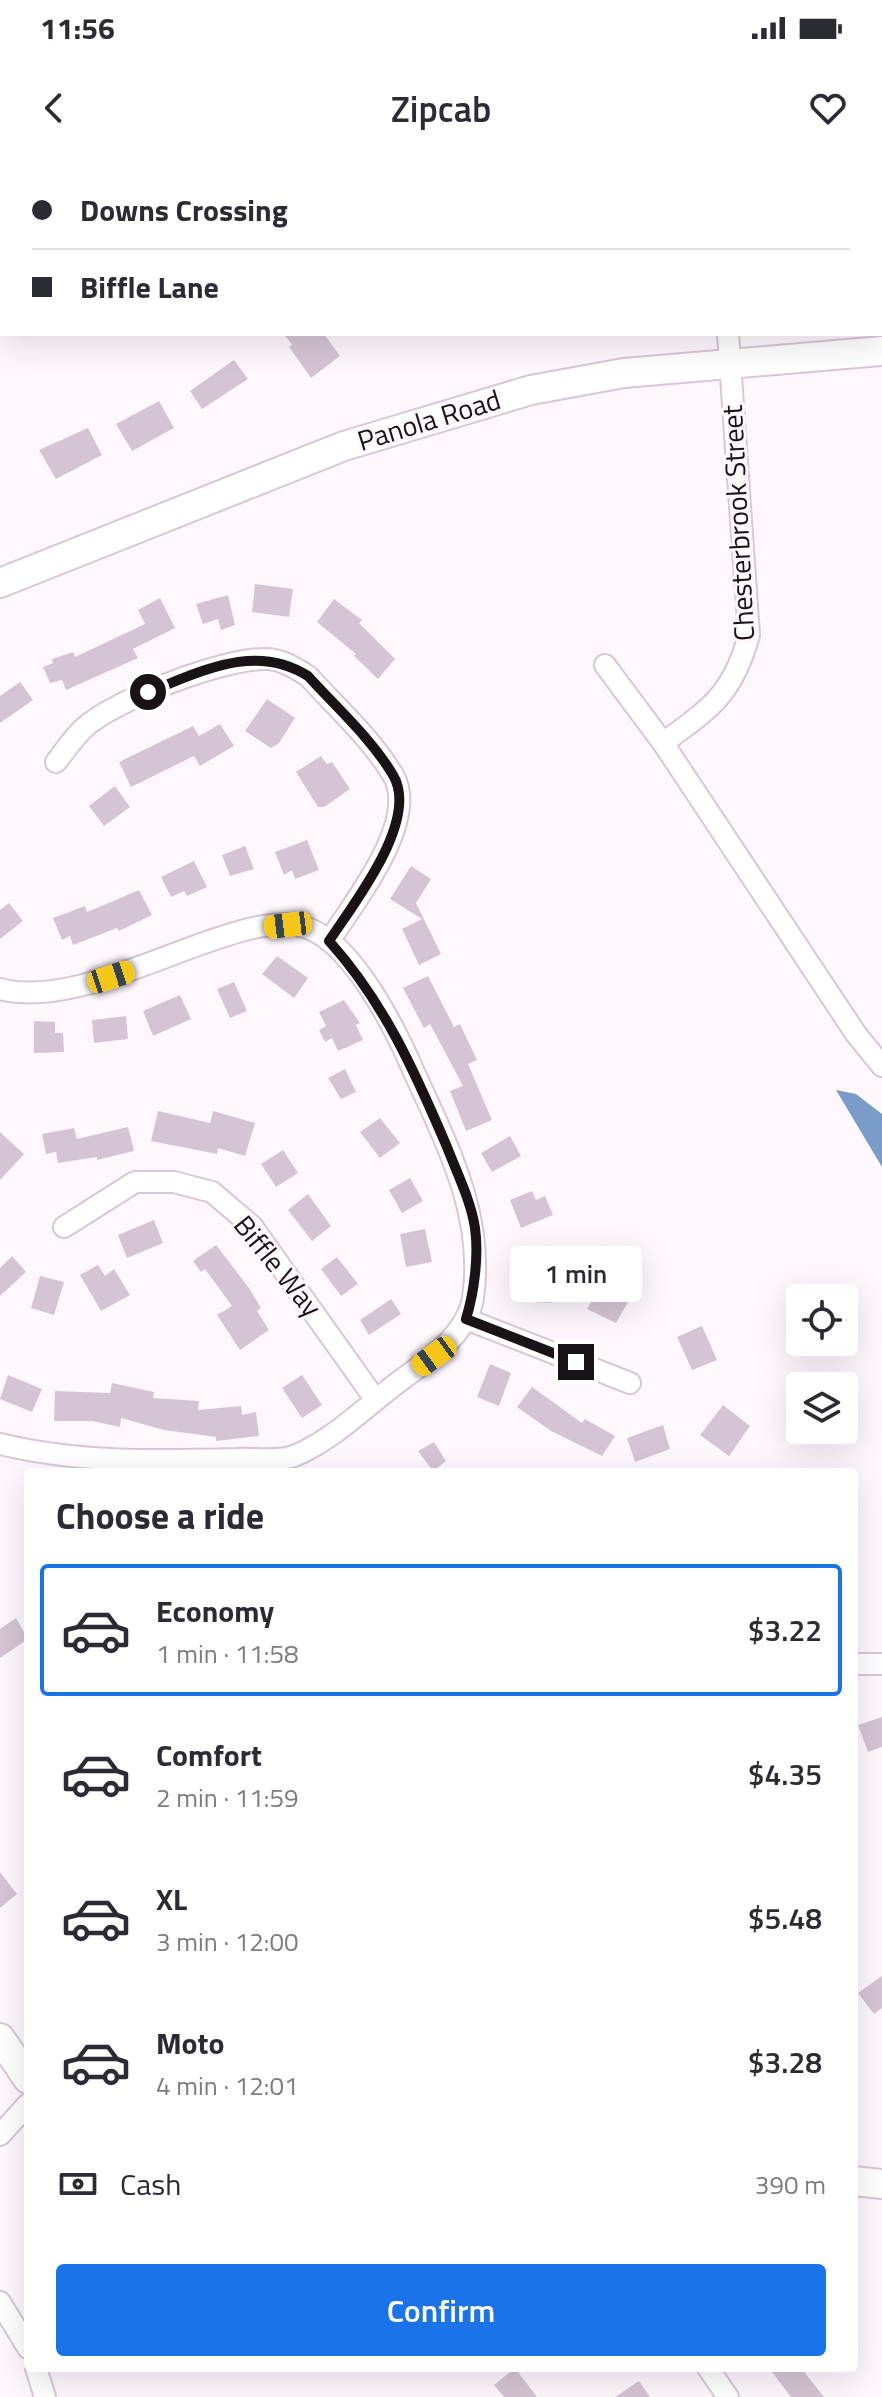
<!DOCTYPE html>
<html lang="en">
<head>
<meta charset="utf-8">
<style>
  :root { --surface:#fff; --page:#f7f7f7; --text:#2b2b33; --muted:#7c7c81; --line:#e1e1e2; --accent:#1a73e8 }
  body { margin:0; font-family:"Titillium Web",sans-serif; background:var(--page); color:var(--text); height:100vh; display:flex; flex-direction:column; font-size:30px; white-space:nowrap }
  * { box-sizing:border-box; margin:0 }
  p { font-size:26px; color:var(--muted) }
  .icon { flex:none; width:44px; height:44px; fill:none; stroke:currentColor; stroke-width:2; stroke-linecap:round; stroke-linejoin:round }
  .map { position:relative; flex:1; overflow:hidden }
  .drawer { position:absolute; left:24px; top:1308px; width:834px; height:904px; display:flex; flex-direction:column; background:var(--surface); border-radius:8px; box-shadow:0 8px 32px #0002 }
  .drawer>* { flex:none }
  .guide { position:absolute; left:0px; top:0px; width:882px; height:176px; box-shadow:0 8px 32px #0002; display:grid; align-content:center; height:176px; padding:0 32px; background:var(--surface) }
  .buttons { position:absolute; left:786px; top:1124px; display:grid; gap:16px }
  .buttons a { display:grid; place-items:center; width:72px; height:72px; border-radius:8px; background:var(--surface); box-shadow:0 8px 32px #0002; font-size:40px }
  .end { position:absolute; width:36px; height:36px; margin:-18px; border:10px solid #191318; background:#fff; box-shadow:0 0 0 4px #fff }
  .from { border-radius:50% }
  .bubble { position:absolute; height:56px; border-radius:8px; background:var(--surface); box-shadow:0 8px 32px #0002; font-size:26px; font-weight:600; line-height:56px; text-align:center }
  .car { position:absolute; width:24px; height:48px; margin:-24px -12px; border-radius:10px; box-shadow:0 0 6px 2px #0007; background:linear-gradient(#f5c518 24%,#345 0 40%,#f5c518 0 76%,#345 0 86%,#f5c518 0) }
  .guide b { display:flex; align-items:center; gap:28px; height:76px; font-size:30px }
  .guide b+b { border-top:2px solid var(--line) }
  .guide i { width:20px; height:20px; background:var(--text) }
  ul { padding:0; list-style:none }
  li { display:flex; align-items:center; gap:24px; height:132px; margin:0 16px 12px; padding:0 16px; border:4px solid transparent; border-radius:8px }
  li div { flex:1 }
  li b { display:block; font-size:30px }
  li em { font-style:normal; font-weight:600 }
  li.on { border-color:var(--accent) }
  li>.icon { width:72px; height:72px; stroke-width:1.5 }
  h2 { padding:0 32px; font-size:36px; line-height:96px }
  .pay { display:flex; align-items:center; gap:20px; height:88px; padding:0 32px; font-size:30px }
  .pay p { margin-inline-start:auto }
  .action { display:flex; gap:16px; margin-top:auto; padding:16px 32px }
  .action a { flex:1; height:92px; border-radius:8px; background:var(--accent); color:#fff; font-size:32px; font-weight:600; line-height:92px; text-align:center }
  .status { display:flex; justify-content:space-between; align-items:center; height:56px; padding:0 40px; background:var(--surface); direction:ltr }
  .status svg { height:22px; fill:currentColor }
  header { display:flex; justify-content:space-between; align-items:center; height:104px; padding:0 32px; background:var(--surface); font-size:36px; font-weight:600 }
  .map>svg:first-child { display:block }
</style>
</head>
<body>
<div class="status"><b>11:56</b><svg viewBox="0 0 49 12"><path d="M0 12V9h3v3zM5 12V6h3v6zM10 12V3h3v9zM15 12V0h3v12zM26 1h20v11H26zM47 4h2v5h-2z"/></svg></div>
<header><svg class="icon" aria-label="back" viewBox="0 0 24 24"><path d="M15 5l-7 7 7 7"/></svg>Zipcab<svg class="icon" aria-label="heart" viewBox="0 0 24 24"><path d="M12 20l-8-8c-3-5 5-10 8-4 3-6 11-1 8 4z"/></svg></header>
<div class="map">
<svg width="882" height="2237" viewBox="0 0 882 2237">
  <rect width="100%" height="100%" fill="#fef7fe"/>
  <path fill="#799cc8" d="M836,930L856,934L882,954V1007Z"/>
  <path fill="#d5c5d4" d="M284,174H324L340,196L311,218L289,187L292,185Z
    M234,200L248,219L202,249L190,231Z
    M159,241L174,268L132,291L116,264Z
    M88,268L102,295L56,319L39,290Z
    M255,424L293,429L289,457L252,452Z
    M228,435L235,465L221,470L218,459L203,464L196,444Z
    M160,438L175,468L133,489L138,498L66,530L62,520L50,523L43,507L53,503L52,499L73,492L75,497L145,464L138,450Z
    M334,439L362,460L359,463L395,499L378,519L354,496L356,494L317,462Z
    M20,522L33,540L0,563V536Z
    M267,539L295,558L279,583L271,588L245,571Z
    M220,564L234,586L200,606L194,596L131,627L119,602L193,566L199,576Z
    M321,596L327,604L332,602L350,629L324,647H318L296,612Z
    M115,626L130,647L104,666L89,646Z
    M307,680L319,710L295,719L292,710L284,715L275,692Z
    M245,686L254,709L230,716L222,695Z
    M194,701L207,727L187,736L184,731L171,737L161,717Z
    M411,706L431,719L416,743L441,794L419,805L402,769L422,759L390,739Z
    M139,730L152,755L119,771L117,768L73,785L70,776L62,780L53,758L85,746L87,752Z
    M9,743L23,761L0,779V750Z
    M277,796L308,818L294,838L262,814Z
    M428,816L454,867L460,864L477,900L468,904L492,960L466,971L450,931L463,926L430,864L424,868L403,828Z
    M234,822L247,851L230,858L217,829Z
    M180,835L191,859L153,876L143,851Z
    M344,840L360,863L356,865L363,880L338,891L332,878L325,882L319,870L326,866L319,852Z
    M126,856L128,879L94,883L92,860Z
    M34,861L55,862V873H63L64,892L34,893Z
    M345,909L356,932L341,939L328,918Z
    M158,951L210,963L213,951L255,963L245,996L218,988L217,994L151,981Z
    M380,958L400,983L380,998L360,972Z
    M128,967L134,991L97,1000V997L58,1003L56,992L46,994L42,974L74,968L77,979Z
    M0,972L24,994L0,1020Z
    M510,976L521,996L492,1012L481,993Z
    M283,990L298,1013L276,1027L261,1004Z
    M410,1018L423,1041L402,1053L389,1030Z
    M532,1031L536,1040L545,1036L553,1055L521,1068L510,1040Z
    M308,1034L331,1066L312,1081L288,1050Z
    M154,1060L163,1083L127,1098L118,1075Z
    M425,1069L432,1102L406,1107L400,1074Z
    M216,1085L249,1128L261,1148L257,1151L269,1170L240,1190L217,1155L232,1146L205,1109L201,1112L193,1101Z
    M12,1096L26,1112L0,1136V1108Z
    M337,1097L358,1124L341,1136L321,1109Z
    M98,1105L105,1116L114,1109L130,1135L101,1151L80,1115Z
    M520,1113L553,1114L551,1143L518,1141Z
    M40,1116L64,1122L54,1155L31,1148Z
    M602,1124L629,1140L616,1163L587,1149Z
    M391,1139L401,1154L369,1175L360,1160Z
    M702,1166L717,1200L692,1210L677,1177Z
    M490,1204L511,1213L499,1246L477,1237Z
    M8,1215L42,1229L32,1252L0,1239Z
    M302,1215L322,1245L302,1258L282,1228Z
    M112,1223L154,1232L153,1238L199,1241L198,1250L241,1246L242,1255L256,1252L259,1276L216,1281V1277L164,1270L121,1258L120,1267L92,1261H54L55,1231L110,1233Z
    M532,1227L582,1263L585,1259L615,1276L602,1296L551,1271L517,1247Z
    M723,1245L750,1266L729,1296L700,1275Z
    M663,1265L670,1289L635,1302L627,1278Z
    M434,1282L446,1301L433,1311L418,1291Z
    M16,1458L28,1479L0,1498V1469Z
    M882,1557V1587L868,1592L858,1565Z
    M0,1712L17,1734L0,1748Z
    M882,1816V1848L874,1854L858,1833Z
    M515,2208L537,2237H504L494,2225Z
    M769,2208H801L824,2237H791Z
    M639,2221L650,2237H615Z"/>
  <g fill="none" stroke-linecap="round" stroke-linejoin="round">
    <g stroke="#d8c7d7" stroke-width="14">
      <path id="lane" d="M0,72L2,75
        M0,169L2,167"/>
    </g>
    <g stroke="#d8c7d7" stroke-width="24">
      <path id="street" d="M712,0V2
        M508,2L511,0
        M605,505L663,583L856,874L882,906
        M663,583C711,548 733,534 749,475L728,174
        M56,602C65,591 73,578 84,568C114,540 226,497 268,499C283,500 295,508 308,516C336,547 371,578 393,615C420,660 354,743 329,781
        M0,829C94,854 242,740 310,769C355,788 395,868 414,912C447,985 485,1055 473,1138C467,1174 431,1198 404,1218C369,1243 334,1280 294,1296C278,1302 254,1298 236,1299C158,1301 77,1303 0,1284
        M64,1067L135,1022H174L212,1032L252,1066L375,1239
        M466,1159L630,1223
        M854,1504H882
        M0,1975L28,1944
        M0,2142L28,2188
        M36,2208L45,2237
        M708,2208L728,2237"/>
    </g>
    <g stroke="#d8c7d7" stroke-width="32">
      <path id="secondary" d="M0,423L344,286L531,230L624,213L882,191
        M0,1878L28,1919
        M854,2021L882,2024"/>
    </g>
    <use href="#lane" stroke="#fff" stroke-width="10"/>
    <use href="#street" stroke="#fff" stroke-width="20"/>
    <use href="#secondary" stroke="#fff" stroke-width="28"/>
  </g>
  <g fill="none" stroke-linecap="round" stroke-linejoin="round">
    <path stroke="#191318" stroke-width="10" d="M148,532C201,512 255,482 308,516C336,547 371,578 393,615C420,660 354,743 329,781C384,842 415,912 447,987C457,1013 471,1041 475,1068C479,1096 474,1133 466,1159L576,1202"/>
  </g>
  <g text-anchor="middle" stroke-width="6" stroke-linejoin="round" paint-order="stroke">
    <g font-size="28" fill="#191318" stroke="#fef7fe">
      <text transform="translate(429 260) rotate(-17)" y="10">Panola Road</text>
      <text transform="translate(738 363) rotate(-93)" y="10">Chesterbrook Street</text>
      <text transform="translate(278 1106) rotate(51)" y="10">Biffle Way</text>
    </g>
  </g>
</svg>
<div class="buttons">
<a><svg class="icon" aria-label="locate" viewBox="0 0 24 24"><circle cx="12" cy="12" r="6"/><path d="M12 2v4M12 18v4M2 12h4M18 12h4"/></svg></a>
<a><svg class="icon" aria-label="layers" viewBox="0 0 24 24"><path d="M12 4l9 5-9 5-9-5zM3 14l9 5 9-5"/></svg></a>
</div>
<i class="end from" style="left:148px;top:532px"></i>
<i class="end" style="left:576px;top:1202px"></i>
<div class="bubble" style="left:510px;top:1086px;width:132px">1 min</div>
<i class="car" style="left:288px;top:765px;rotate:263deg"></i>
<i class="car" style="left:111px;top:817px;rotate:72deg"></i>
<i class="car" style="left:434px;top:1196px;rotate:234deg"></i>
<div class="guide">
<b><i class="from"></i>Downs Crossing</b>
<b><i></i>Biffle Lane</b>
</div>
<section class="drawer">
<h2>Choose a ride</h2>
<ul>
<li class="on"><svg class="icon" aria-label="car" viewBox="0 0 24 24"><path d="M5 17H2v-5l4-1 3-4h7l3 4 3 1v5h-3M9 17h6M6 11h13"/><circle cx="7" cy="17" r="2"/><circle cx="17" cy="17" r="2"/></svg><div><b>Economy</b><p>1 min · 11:58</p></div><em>$3.22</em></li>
<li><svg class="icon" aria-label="car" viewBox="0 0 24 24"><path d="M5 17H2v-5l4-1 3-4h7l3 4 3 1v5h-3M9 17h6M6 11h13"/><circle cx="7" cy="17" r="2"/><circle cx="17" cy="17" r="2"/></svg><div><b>Comfort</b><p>2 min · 11:59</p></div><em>$4.35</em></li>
<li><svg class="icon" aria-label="car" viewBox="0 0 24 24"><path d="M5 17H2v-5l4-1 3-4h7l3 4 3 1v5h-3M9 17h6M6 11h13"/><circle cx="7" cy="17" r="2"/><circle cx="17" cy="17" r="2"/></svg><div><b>XL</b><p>3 min · 12:00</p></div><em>$5.48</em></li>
<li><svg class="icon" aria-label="car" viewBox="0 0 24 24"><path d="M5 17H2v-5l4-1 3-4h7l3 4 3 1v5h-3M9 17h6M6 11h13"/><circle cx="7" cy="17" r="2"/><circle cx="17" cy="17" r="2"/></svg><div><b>Moto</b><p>4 min · 12:01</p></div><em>$3.28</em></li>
</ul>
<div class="pay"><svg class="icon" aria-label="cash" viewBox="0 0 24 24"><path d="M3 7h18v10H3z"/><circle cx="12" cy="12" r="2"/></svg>Cash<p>390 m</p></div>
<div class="action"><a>Confirm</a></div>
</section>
</div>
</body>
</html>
